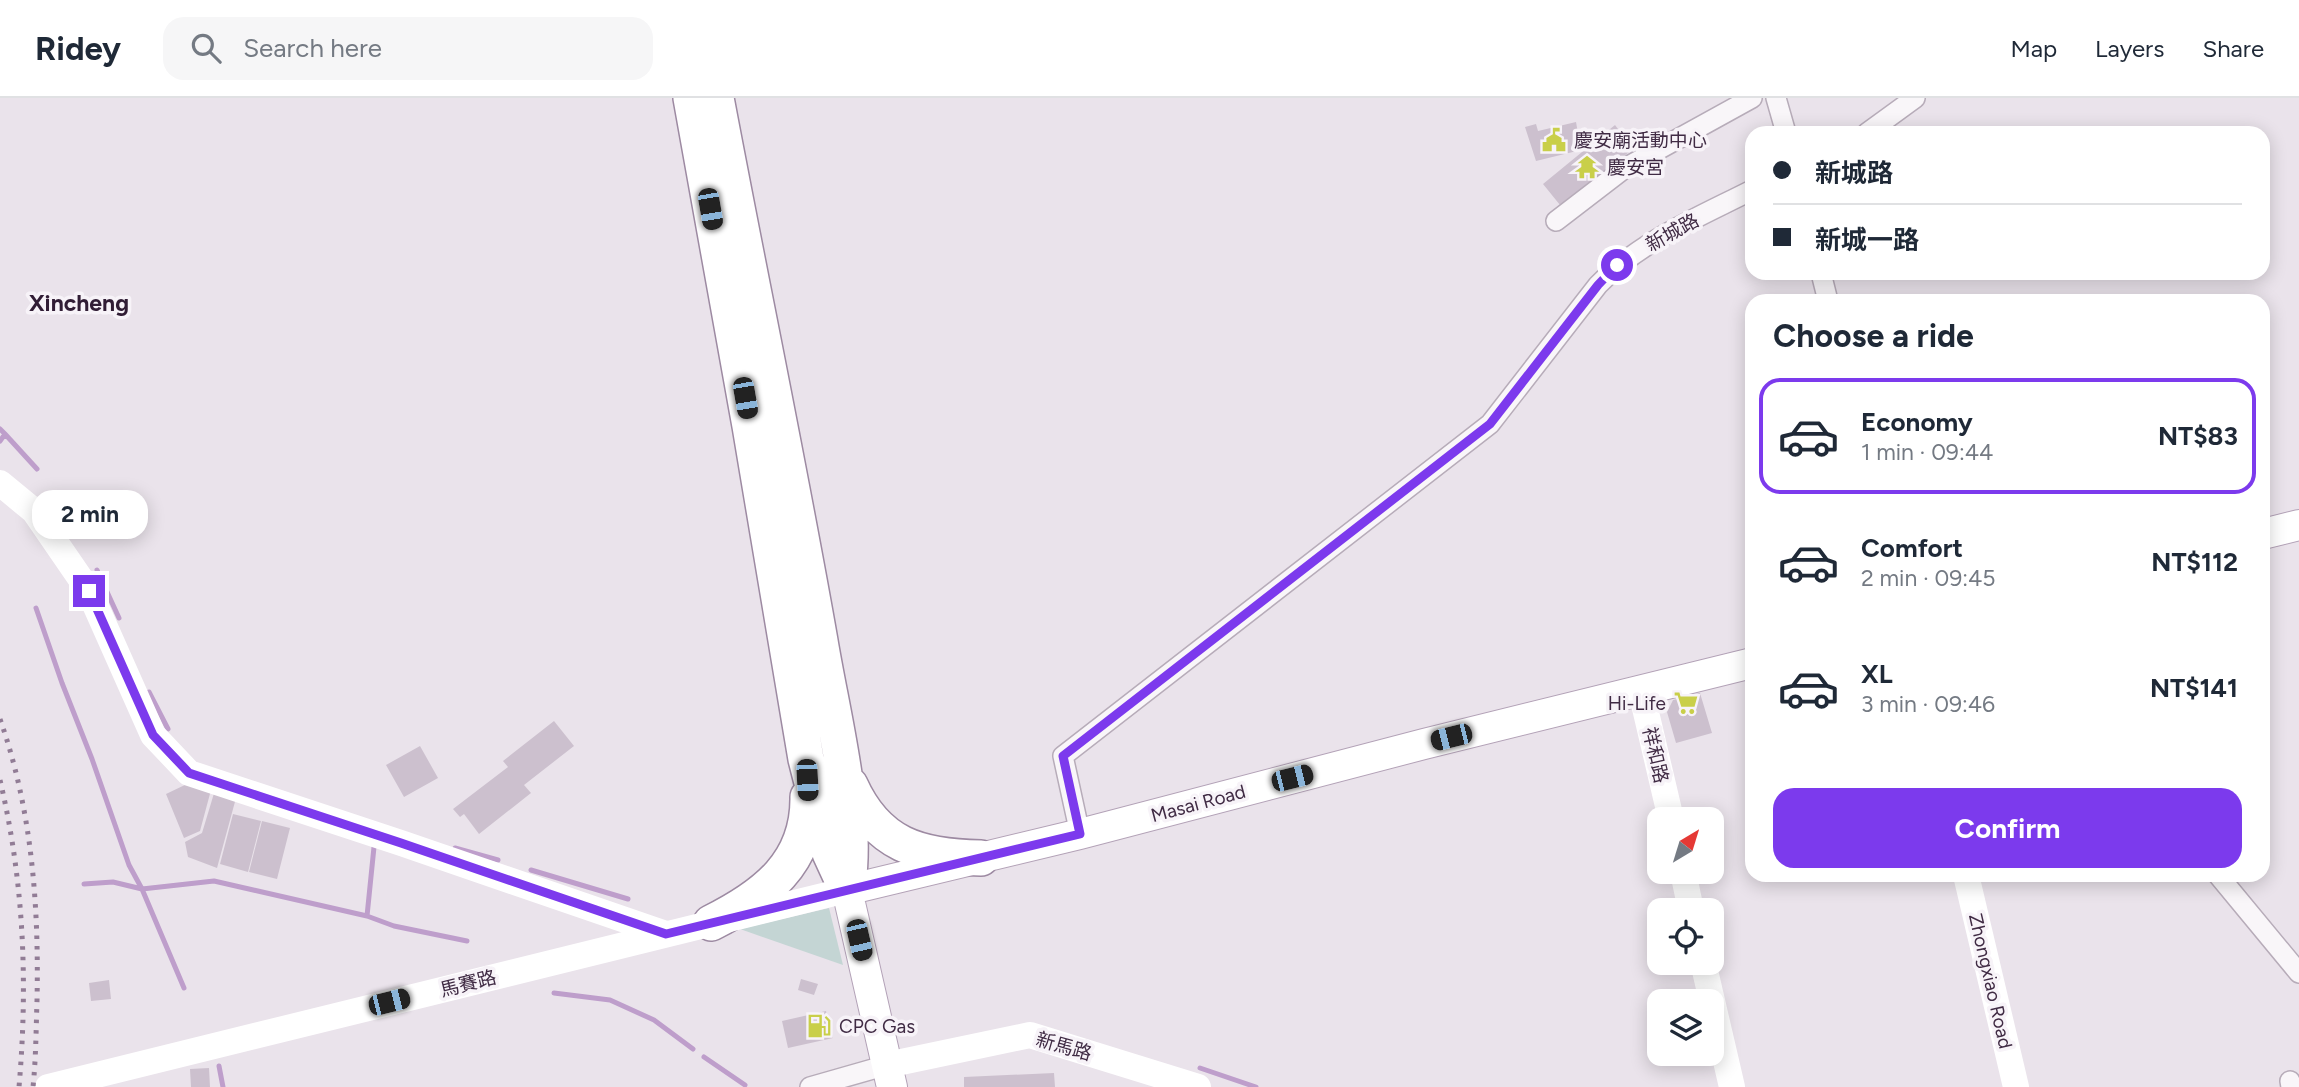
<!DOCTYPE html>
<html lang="en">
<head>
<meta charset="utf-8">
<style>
  :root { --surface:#fff; --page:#f6f6f7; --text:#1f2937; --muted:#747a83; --line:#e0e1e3; --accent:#7c3aed }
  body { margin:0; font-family:Figtree,"Noto Sans TC",sans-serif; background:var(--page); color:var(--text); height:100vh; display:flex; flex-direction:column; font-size:26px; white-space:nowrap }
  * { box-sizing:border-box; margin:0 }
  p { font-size:23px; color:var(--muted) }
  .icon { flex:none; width:38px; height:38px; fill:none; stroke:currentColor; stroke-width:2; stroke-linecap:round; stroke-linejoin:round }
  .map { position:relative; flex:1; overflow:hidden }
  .details { position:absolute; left:1745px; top:196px; width:525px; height:588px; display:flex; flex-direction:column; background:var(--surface); border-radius:21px; box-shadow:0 4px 18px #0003 }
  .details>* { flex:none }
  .top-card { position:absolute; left:1745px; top:28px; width:525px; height:154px; border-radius:21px; box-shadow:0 4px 18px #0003; display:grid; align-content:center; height:154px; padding:0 28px; background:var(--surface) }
  .needle { width:46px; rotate:38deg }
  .fabs { position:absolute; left:1647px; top:709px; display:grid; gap:14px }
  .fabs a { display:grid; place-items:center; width:77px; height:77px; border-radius:14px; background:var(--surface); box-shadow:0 4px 18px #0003; font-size:35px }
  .end { position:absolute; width:32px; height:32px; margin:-16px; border:9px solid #7c3aed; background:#fff; box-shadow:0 0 0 4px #fff }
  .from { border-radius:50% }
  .bubble { position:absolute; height:49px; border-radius:21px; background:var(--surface); box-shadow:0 4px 18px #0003; font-size:23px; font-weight:700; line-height:49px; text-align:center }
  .car { position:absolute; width:21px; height:42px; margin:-21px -10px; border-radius:9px; box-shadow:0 0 5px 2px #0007; background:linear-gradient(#222 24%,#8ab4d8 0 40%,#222 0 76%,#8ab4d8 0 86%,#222 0) }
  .top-card b { display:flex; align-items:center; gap:24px; height:66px; font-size:26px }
  .top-card b+b { border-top:2px solid var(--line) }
  .top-card i { width:18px; height:18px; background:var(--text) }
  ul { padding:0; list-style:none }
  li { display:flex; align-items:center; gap:21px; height:116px; margin:0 14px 10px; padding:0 14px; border:4px solid transparent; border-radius:21px }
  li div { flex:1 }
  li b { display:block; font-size:26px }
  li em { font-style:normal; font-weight:700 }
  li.selected { border-color:var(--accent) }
  li>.icon { width:63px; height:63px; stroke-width:1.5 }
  h2 { padding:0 28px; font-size:32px; line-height:84px }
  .cta { display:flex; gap:14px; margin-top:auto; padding:14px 28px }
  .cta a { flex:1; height:80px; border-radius:21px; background:var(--accent); color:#fff; font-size:28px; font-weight:700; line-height:80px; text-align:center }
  header { display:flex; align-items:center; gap:42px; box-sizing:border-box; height:98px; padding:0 35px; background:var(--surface); border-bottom:2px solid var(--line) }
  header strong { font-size:33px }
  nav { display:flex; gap:38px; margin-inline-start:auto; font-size:24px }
  .search { width:490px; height:63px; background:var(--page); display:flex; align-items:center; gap:18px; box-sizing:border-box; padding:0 24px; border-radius:21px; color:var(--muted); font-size:26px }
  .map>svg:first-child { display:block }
</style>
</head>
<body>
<header>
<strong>Ridey</strong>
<div class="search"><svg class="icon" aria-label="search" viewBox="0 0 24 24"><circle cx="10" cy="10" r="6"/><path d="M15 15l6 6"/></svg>Search here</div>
<nav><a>Map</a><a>Layers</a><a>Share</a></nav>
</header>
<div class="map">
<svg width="2299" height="989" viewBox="0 0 2299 989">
  <rect width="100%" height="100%" fill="#eae3eb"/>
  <path fill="#c4d5d4" d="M829,810L843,867L740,831Z"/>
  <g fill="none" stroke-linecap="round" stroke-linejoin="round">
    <path stroke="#be9ecb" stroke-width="5" d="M0,331L5,336L0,343
      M5,336L37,371
      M97,472L119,520
      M36,510L62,585L92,661L129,767L142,791L184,890
      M149,594L168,631
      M455,750L498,762
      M531,772L628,801
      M84,786L113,784L142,791L214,783L367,818L394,828L467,843
      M367,818L374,749
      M554,895L610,902L654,922L693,951
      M704,959L745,987
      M219,968L223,989
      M1200,970L1256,989"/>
  </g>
  <path fill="#ccc0ce" d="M1576,24L1581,52L1536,63L1525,29L1536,26L1538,33Z
    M1615,27L1633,51L1560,107L1543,86Z
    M1700,595L1712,635L1676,645L1667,614L1673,602Z
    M554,623L574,648L524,687L531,695L479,736L464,716L460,719L453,711L508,669L503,663Z
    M420,648L438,680L404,699L386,667Z
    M189,685L211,692L200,733L184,740L166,696Z
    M215,692L236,700L217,770L188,759L185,744L202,735Z
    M233,716L261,723L248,774L220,766Z
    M262,723L290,730L277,781L249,774Z
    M801,881L818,886L814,897L798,892Z
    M109,882L111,901L91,903L89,885Z
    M826,913L833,940L788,950L782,923Z
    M209,970L210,989H191L190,971Z
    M1054,975L1055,989H964V979Z"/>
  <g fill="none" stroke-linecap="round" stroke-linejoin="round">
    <g stroke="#b7acb9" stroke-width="22">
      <path id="street" d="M1776,0L1786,35
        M1867,35L1915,0
        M1556,123L1625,70L1752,0
        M1821,175L1828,203
        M1080,736L1063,658L1490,326L1598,187C1640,143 1699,119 1752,92
        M2218,777L2299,875
        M2290,983L2291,989
        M810,989L887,967"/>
    </g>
    <g stroke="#b3a2b7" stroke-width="32">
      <path id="primary" d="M2263,436L2299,427
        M892,989L847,792L1080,736L1424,646L1752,565"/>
    </g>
    <g stroke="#9d8aa2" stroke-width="38">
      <path id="highway" d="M691,0L750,328L806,661L830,755L847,792
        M716,0C750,181 788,361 820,543C832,616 858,712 848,785
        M850,687C877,747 919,759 981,760
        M711,825C765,798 809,765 808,699"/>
    </g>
    <use href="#street" stroke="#f9f6f9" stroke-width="19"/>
    <path stroke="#fff" stroke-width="26" d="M0,385L34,413L89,493L153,637L189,675L401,745L666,836
      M1641,593L1671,721
      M1683,774L1691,812
      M1966,777L2016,989
      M1703,864L1732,989
      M887,967L1030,937L1198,989
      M48,989L847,792"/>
    <use href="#primary" stroke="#fff" stroke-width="30"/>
    <use href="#highway" stroke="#fff" stroke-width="35"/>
    <path stroke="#917c95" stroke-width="5" stroke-dasharray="3.5 7" stroke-linecap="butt" d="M0,621C32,712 39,808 37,903C36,932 36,960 33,989
      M0,682C24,784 28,885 19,989"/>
  </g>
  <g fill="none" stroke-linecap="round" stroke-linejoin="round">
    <path stroke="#7c3aed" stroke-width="9" d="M89,493L153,637L189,675L401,745L666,836L1080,736L1063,658L1490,326L1598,187L1617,167"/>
  </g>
  <defs>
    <g id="civic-bare" transform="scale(1.89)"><path d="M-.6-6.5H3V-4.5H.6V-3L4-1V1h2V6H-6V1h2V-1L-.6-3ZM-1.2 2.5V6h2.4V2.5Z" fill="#c9cf49" stroke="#f7f3f8" stroke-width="2.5" paint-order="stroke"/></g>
    <g id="temple-bare" transform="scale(1.89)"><path d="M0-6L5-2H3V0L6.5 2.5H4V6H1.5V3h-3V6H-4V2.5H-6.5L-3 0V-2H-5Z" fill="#c9cf49" stroke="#f7f3f8" stroke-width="2.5" paint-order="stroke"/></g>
    <g id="supermarket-bare" transform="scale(1.89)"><path d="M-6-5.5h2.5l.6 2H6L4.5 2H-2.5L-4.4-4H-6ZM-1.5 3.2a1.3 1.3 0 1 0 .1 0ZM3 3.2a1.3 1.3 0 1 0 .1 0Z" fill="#c9cf49" stroke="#f7f3f8" stroke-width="2.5" paint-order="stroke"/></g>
    <g id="fuel-bare" transform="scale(1.89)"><path d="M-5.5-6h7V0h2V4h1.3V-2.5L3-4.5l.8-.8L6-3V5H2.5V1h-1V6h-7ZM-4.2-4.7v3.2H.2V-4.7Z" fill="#c9cf49" stroke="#f7f3f8" stroke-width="2.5" paint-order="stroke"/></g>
  </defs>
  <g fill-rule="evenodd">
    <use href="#civic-bare" x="1554" y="42"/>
    <use href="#temple-bare" x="1587" y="69"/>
    <use href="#supermarket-bare" x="1686" y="605"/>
    <use href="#fuel-bare" x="819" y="928"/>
  </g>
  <g text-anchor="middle" stroke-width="7" stroke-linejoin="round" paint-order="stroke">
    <g font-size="19" fill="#402b44" stroke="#f7f3f8" text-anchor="start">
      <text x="1574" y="49">慶安廟活動中心</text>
      <text x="1607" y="76">慶安宮</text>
      <text x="1666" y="612" text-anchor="end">Hi-Life</text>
      <text x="839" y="935">CPC Gas</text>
    </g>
    <g font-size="19" fill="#402b44" stroke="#f7f3f8">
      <text transform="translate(1672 134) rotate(-29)" y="7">新城路</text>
      <text transform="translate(1656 657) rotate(77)" y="7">祥和路</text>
      <text transform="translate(1198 705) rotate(-15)" y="7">Masai Road</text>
      <text transform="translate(1991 883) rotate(77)" y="7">Zhongxiao Road</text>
      <text transform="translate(468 885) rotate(-14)" y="7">馬賽路</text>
      <text transform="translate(1064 948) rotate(16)" y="7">新馬路</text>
    </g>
    <g font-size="23" font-weight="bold" fill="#311d35" stroke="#f7f3f8">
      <text x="79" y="213">Xincheng</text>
    </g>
  </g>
</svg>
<div class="fabs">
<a><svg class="needle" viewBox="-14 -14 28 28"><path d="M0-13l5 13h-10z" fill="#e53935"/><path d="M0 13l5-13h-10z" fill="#747a83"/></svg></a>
<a><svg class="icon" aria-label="locate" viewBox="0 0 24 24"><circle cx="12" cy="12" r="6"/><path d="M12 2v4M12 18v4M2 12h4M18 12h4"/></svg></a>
<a><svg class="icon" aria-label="layers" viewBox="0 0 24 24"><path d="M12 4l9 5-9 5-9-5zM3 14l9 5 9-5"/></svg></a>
</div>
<i class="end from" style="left:1617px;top:167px"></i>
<i class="end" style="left:89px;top:493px"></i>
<div class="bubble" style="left:32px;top:392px;width:116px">2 min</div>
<i class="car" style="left:710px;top:111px;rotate:170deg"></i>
<i class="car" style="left:745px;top:300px;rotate:170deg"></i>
<i class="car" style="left:1451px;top:639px;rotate:256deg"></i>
<i class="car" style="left:1292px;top:680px;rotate:76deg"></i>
<i class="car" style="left:807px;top:682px;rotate:177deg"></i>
<i class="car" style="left:859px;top:842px;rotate:167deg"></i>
<i class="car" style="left:389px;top:904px;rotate:76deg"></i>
<div class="top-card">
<b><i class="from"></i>新城路</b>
<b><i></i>新城一路</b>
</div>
<section class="details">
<h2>Choose a ride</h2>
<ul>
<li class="selected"><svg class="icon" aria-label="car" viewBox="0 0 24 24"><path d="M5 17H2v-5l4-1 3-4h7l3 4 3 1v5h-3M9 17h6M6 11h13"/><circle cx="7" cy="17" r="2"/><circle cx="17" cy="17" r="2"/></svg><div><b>Economy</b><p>1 min · 09:44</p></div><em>NT$83</em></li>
<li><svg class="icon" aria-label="car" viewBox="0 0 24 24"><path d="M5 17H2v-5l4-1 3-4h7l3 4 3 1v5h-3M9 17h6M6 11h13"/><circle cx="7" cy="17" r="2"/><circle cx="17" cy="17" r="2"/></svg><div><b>Comfort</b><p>2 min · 09:45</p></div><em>NT$112</em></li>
<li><svg class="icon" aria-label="car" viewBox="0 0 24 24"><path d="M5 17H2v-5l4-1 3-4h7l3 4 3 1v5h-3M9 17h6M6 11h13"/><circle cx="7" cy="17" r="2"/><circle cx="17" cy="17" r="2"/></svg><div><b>XL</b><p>3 min · 09:46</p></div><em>NT$141</em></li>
</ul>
<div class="cta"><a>Confirm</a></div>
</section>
</div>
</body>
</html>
